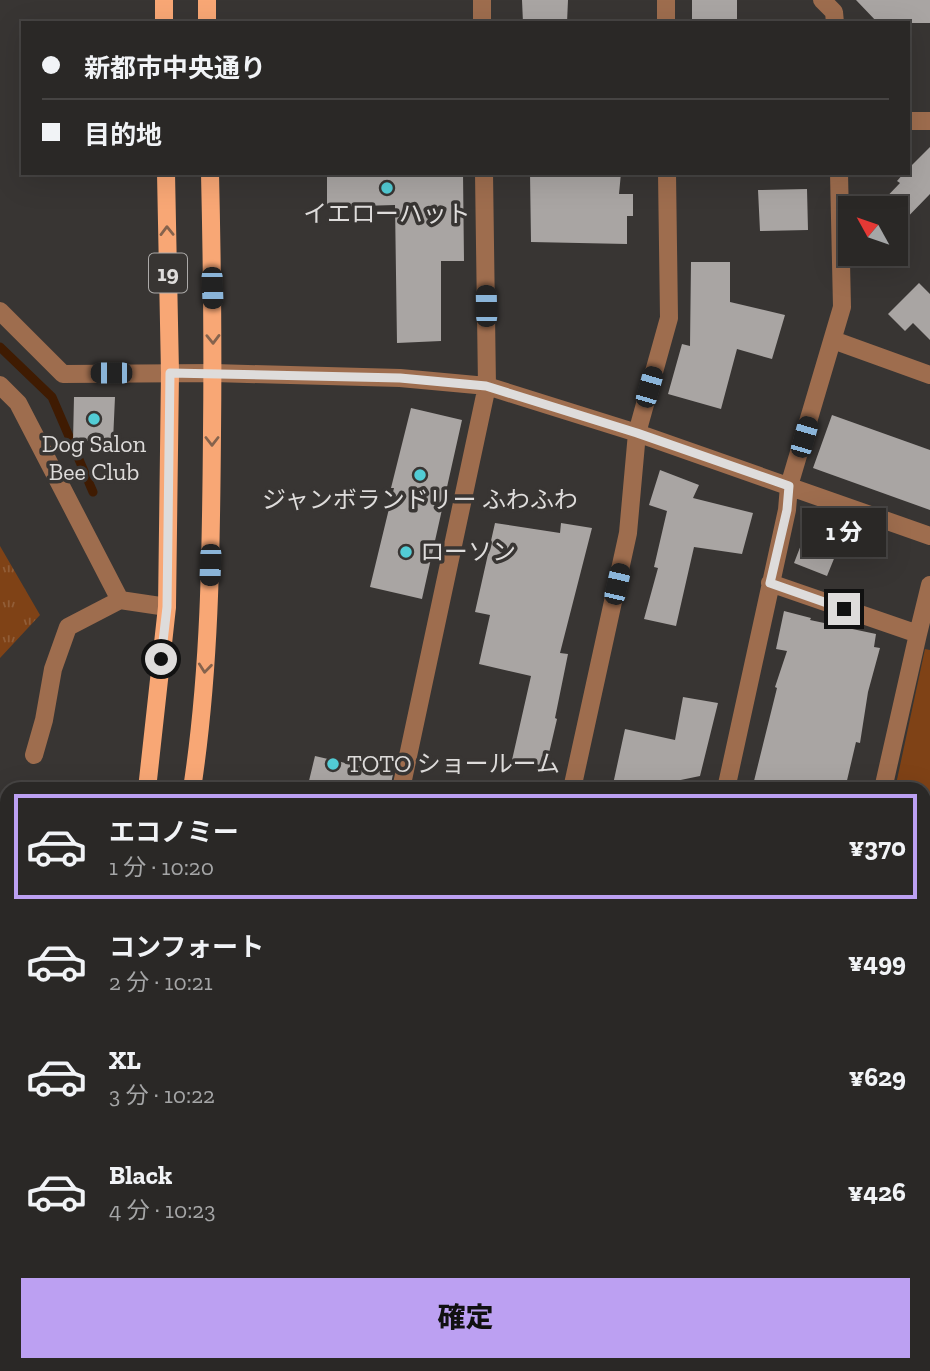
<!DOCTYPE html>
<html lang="ja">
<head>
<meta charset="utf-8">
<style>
  :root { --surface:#2a2826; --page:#32302e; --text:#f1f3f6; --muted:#a5a6a7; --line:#464443; --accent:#bca0f2 }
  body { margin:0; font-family:"Zilla Slab","Noto Sans JP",serif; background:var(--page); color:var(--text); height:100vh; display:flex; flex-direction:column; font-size:26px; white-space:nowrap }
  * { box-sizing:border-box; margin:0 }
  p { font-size:23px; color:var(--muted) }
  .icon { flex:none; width:38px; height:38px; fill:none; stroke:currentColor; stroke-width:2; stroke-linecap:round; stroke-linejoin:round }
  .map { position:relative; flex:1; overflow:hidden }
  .drawer { position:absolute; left:0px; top:782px; width:931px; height:590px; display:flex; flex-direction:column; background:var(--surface); border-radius:21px 21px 0 0; box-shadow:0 7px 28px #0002,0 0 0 2px var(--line) }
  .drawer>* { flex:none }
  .guide { position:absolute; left:21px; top:21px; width:889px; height:154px; border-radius:0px; box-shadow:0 7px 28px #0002,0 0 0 2px var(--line); display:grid; align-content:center; height:154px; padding:0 21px; background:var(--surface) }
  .needle { width:46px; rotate:310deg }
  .fabs { position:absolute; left:838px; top:196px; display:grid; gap:14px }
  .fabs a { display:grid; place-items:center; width:70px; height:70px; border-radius:0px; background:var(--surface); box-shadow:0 7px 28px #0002,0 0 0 2px var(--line); font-size:35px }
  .end { position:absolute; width:32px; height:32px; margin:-16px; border:9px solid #dedcdb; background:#111; box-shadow:0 0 0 4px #111 }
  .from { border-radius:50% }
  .bubble { position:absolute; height:49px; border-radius:0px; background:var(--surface); box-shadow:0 7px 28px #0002,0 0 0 2px var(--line); font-size:23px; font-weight:800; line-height:49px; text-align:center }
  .car { position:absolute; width:21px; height:42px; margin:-21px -10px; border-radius:9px; box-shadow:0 0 5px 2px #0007; background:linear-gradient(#222 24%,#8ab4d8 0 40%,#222 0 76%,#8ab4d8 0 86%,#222 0) }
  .guide b { display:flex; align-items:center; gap:24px; height:66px; font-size:26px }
  .guide b+b { border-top:2px solid var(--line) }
  .guide i { width:18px; height:18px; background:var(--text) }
  ul { padding:12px 0 0; list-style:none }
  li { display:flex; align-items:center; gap:21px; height:105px; margin:0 14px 10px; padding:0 7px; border:4px solid transparent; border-radius:0px }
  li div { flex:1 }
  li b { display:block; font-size:26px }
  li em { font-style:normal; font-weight:800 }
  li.active { border-color:var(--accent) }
  li>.icon { width:63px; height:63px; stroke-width:1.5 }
  .cta { display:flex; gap:14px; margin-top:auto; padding:14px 21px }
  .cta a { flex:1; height:80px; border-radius:0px; background:var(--accent); color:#111; font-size:28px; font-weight:800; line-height:80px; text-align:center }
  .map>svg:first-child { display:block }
</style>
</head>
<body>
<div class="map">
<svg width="930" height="1371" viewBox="0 0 930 1371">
  <defs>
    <pattern id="grass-tufts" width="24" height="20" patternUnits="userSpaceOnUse" patternTransform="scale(1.75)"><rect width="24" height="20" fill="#7f4216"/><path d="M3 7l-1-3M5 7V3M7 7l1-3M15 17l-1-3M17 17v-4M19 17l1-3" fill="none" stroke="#915d37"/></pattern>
    <pattern id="forest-firs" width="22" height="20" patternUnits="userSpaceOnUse" patternTransform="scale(1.75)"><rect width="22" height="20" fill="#7f4216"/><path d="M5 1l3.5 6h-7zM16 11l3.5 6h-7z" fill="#915d37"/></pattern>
  </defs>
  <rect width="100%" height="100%" fill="#383533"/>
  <path fill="url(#grass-tufts)" d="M0,546L40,615L0,658Z
    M807,1365H877L891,1371H820Z"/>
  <path fill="url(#forest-firs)" d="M45,1365H379L383,1371H42Z"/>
  <path fill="#7f4216" d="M925,649L930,650V1371H891L877,1365H924V789H895Z
    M428,1365H589L584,1371H435Z
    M595,1365H689L696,1371H590Z"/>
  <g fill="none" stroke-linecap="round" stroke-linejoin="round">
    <path stroke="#3f1b02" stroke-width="9" d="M0,347L52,397L93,492
      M788,1365L801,1371"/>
  </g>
  <path fill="#a9a5a3" d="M522,0H568L567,23H523Z
    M692,0H737V23H692Z
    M856,0H930V23H878Z
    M930,147V194L896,229V208H876L900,183L897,181L904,173H908V169Z
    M327,173H463L464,261H441V341L397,343L395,205L327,207Z
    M530,173H621L619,194H633V216H627V244L531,242Z
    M807,189L808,230L760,231L758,190Z
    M691,262H730V302L785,315L772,359L737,349L721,409L668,394L682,344L690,346Z
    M919,283L930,294V340L913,323L905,331L888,314Z
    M74,397H115L113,441H73Z
    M411,408L462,420L422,599L370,587L394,488H391Z
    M832,415L930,450V510L813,468Z
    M660,470L699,485L693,498L753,513L742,554L694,547L676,626L644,619L658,568L654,567L667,511L649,505Z
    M811,519L844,534L827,576L794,563Z
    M495,523L560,533L561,523L592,528L560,653L568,654L555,718L557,719L546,766L512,760L531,676L479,664L490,615L475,612Z
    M784,611L811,618L810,620L876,634L874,647L880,648L868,692L860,743L856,742L845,789H752L777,688L775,687L787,651L776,649Z
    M683,697L718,703L700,776L637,789H612L625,729L675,740Z
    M315,756L393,774L390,789H307Z"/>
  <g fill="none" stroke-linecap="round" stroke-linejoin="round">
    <path stroke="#9e6d4e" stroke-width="18" d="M482,0V23
      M666,0V23
      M822,0L834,12L835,23
      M908,121H930
      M0,311L63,374L214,373L400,378L487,386L637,433L930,536
      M833,340L930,375
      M0,385L18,403L120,600
      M770,583L918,634L883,789
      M918,634L930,585
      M34,755L44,720L53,669L68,627L120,600L167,607
      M401,789L487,386L484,173
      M572,789L628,533L637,433L669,318L667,173
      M726,789L787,510L789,486L842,307L839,173
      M396,1365L401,1371
      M751,1365L760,1371"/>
    <path stroke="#f8a775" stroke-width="18" d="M164,0V23
      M207,0V23
      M147,789L167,607L170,373L166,173
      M192,789C210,671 211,553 212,434C213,347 212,260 210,173
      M0,1266L7,1253
      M0,1365L7,1350"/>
  </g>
  <defs><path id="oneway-chevron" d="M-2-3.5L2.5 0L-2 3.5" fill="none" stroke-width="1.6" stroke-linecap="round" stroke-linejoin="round" transform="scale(1.75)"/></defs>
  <g stroke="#85634d">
    <use href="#oneway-chevron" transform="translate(167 231) rotate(-91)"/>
    <use href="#oneway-chevron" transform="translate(213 339) rotate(89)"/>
    <use href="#oneway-chevron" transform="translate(212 441) rotate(90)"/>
    <use href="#oneway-chevron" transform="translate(205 668) rotate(96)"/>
  </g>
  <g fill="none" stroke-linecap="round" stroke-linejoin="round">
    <path stroke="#dedcdb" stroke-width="9" d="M161,659L167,607L170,373L400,378L486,386L637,433L789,486L787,510L770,583L844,609"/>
  </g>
  <g fill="#52ccd5" stroke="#383533" stroke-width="2.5">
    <circle cx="387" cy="188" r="7"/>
    <circle cx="94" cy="419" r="7"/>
    <circle cx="420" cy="475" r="7"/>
    <circle cx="406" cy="552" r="7"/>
    <circle cx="333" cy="764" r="7"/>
  </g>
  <g text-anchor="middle" stroke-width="7" stroke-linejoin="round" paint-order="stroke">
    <rect fill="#383533" stroke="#acaaa9" stroke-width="2" x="149" y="253.5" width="38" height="39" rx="5"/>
    <g font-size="23" font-weight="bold" fill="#dedcdb">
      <text x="168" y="281">19</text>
    </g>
    <g font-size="24" fill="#dedcdb" stroke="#383533">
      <text x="387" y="222">イエローハット</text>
      <text x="94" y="452">Dog Salon<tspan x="94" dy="28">Bee Club</tspan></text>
      <text x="420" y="508">ジャンボランドリー ふわふわ</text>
      <text x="420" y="560" text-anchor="start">ローソン</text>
      <text x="347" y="772" text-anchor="start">TOTO ショールーム</text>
    </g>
  </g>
</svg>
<div class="fabs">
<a><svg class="needle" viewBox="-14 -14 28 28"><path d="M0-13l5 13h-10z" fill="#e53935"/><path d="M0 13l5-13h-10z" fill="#a5a6a7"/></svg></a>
</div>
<i class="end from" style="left:161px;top:659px"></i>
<i class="end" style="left:844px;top:609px"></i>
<div class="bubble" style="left:802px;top:508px;width:84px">1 分</div>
<i class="car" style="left:212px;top:288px;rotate:178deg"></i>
<i class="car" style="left:486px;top:306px;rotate:359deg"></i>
<i class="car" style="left:111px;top:373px;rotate:270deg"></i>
<i class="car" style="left:649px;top:387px;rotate:16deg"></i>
<i class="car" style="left:804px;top:437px;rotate:16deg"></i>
<i class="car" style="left:210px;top:565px;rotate:182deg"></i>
<i class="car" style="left:617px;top:584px;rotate:13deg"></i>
<div class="guide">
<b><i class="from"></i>新都市中央通り</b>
<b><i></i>目的地</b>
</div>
<section class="drawer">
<ul>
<li class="active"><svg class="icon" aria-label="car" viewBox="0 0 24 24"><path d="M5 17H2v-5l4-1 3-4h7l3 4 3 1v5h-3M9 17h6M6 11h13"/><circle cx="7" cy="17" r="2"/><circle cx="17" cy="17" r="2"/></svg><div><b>エコノミー</b><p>1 分 · 10:20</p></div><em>¥370</em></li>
<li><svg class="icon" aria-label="car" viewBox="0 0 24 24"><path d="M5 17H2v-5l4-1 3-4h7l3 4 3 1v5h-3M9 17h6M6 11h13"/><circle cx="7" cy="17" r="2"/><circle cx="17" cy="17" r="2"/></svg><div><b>コンフォート</b><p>2 分 · 10:21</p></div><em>¥499</em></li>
<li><svg class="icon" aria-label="car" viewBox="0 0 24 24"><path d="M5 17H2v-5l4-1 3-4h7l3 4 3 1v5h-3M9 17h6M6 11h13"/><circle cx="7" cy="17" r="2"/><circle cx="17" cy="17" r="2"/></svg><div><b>XL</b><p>3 分 · 10:22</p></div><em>¥629</em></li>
<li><svg class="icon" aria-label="car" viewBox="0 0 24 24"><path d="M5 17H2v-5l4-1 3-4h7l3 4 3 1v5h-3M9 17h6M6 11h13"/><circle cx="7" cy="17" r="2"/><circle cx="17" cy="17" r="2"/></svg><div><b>Black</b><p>4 分 · 10:23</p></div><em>¥426</em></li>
</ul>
<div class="cta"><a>確定</a></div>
</section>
</div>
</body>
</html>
